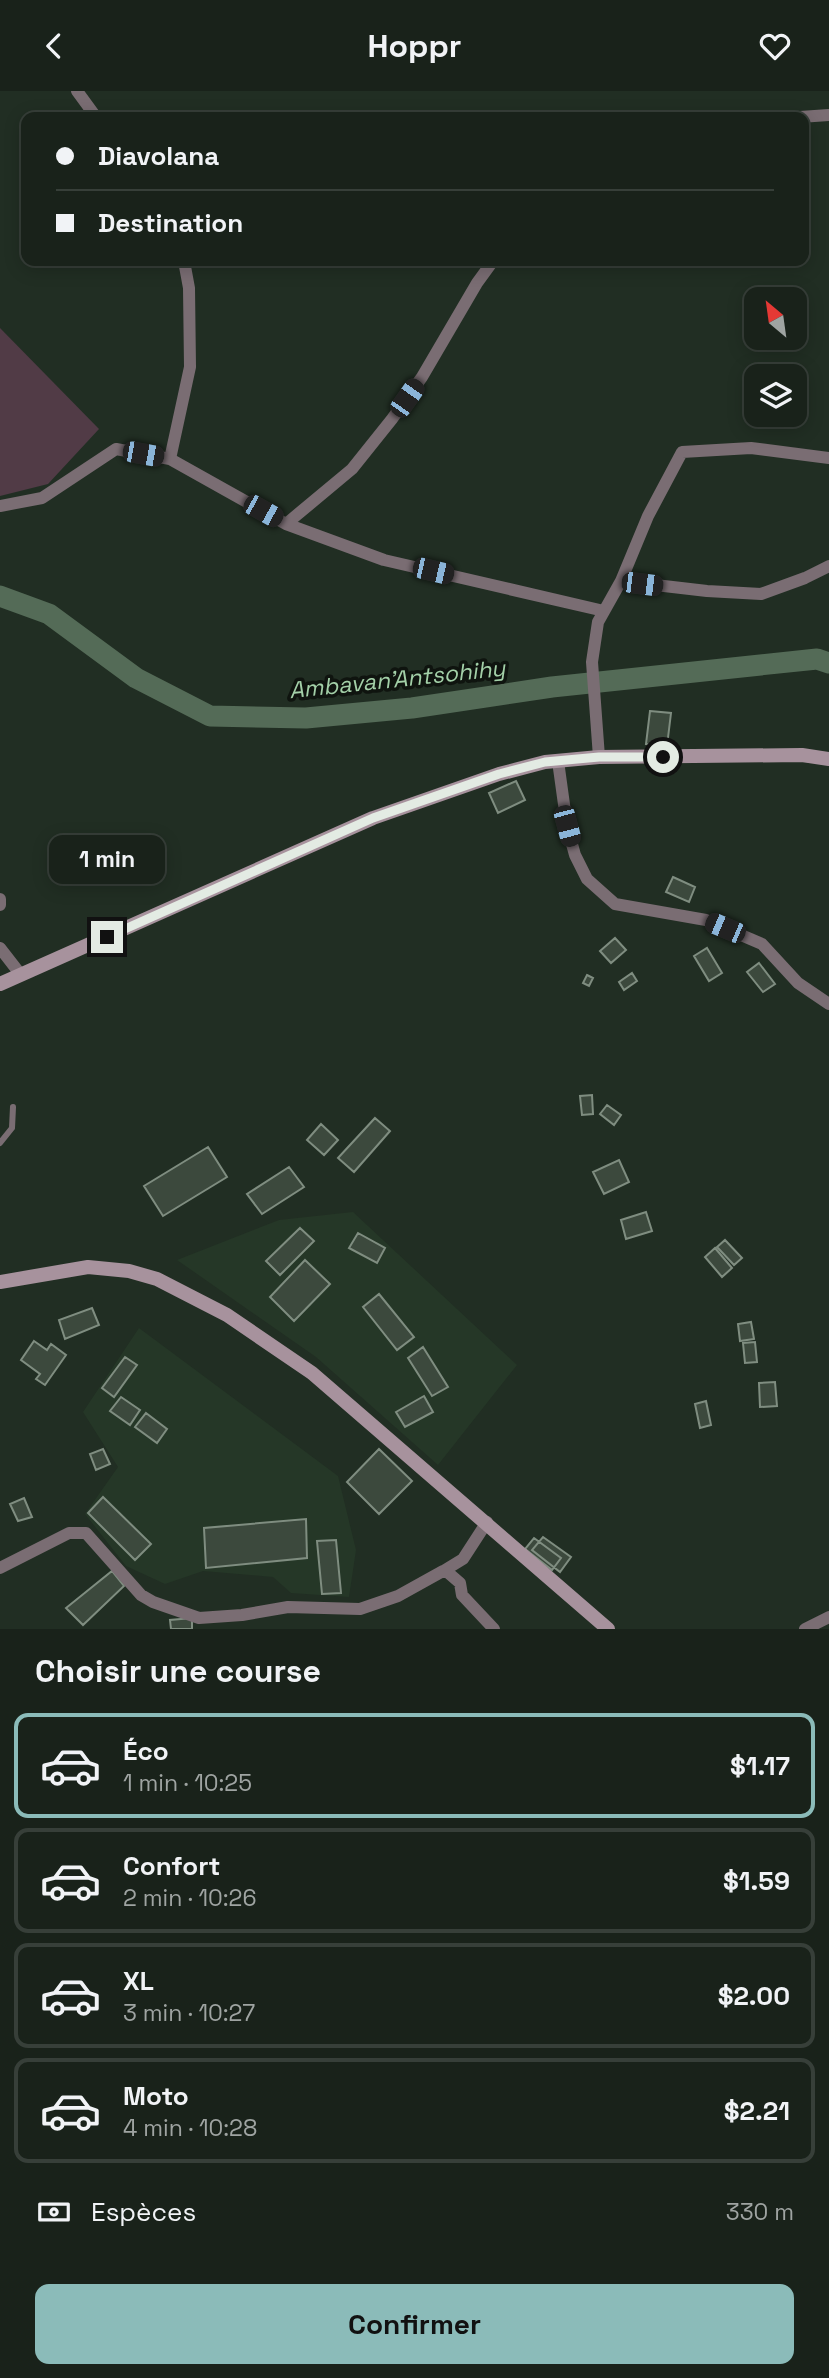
<!DOCTYPE html>
<html lang="fr">
<head>
<meta charset="utf-8">
<style>
  :root { --surface:#19221a; --page:#222a23; --text:#f1f3f6; --muted:#9fa4a2; --line:#373f39; --accent:#8bbbb9 }
  body { margin:0; font-family:"Space Grotesk",sans-serif; background:var(--page); color:var(--text); height:100vh; display:flex; flex-direction:column; font-size:26px; white-space:nowrap }
  * { box-sizing:border-box; margin:0 }
  p { font-size:23px; color:var(--muted) }
  .icon { flex:none; width:38px; height:38px; fill:none; stroke:currentColor; stroke-width:2; stroke-linecap:round; stroke-linejoin:round }
  .map { position:relative; height:1538px; overflow:hidden }
  .drawer { display:flex; flex-direction:column; background:var(--surface); flex:1 }
  .drawer>* { flex:none }
  .hud { position:absolute; left:21px; top:21px; width:788px; height:154px; border-radius:14px; box-shadow:0 4px 18px #0003,0 0 0 2px var(--line); display:grid; align-content:center; height:154px; padding:0 35px; background:var(--surface) }
  .needle { width:46px; rotate:331deg }
  .controls { position:absolute; left:744px; top:196px; display:grid; gap:14px }
  .controls a { display:grid; place-items:center; width:63px; height:63px; border-radius:14px; background:var(--surface); box-shadow:0 4px 18px #0003,0 0 0 2px var(--line); font-size:35px }
  .end { position:absolute; width:32px; height:32px; margin:-16px; border:9px solid #e3ebe3; background:#111; box-shadow:0 0 0 4px #111 }
  .from { border-radius:50% }
  .bubble { position:absolute; height:49px; border-radius:14px; background:var(--surface); box-shadow:0 4px 18px #0003,0 0 0 2px var(--line); font-size:23px; font-weight:600; line-height:49px; text-align:center }
  .car { position:absolute; width:21px; height:42px; margin:-21px -10px; border-radius:9px; box-shadow:0 0 5px 2px #0007; background:linear-gradient(#222 24%,#8ab4d8 0 40%,#222 0 76%,#8ab4d8 0 86%,#222 0) }
  .hud b { display:flex; align-items:center; gap:24px; height:66px; font-size:26px }
  .hud b+b { border-top:2px solid var(--line) }
  .hud i { width:18px; height:18px; background:var(--text) }
  ul { padding:0; list-style:none }
  li { display:flex; align-items:center; gap:21px; height:105px; margin:0 14px 10px; padding:0 21px; border:4px solid var(--line); border-radius:14px }
  li div { flex:1 }
  li b { display:block; font-size:26px }
  li em { font-style:normal; font-weight:600 }
  li.selected { border-color:var(--accent) }
  li>.icon { width:63px; height:63px; stroke-width:1.5 }
  h2 { padding:0 35px; font-size:32px; line-height:84px }
  .pay { display:flex; align-items:center; gap:18px; height:77px; padding:0 35px; font-size:26px }
  .pay p { margin-inline-start:auto }
  .primary-button { display:flex; gap:14px; margin-top:auto; padding:14px 35px }
  .primary-button a { flex:1; height:80px; border-radius:14px; background:var(--accent); color:#111; font-size:28px; font-weight:600; line-height:80px; text-align:center }
  header { display:flex; justify-content:space-between; align-items:center; height:91px; padding:0 35px; background:var(--surface); font-size:32px; font-weight:600 }
  .map>svg:first-child { display:block }
</style>
</head>
<body>
<header><svg class="icon" aria-label="back" viewBox="0 0 24 24"><path d="M15 5l-7 7 7 7"/></svg>Hoppr<svg class="icon" aria-label="heart" viewBox="0 0 24 24"><path d="M12 20l-8-8c-3-5 5-10 8-4 3-6 11-1 8 4z"/></svg></header>
<div class="map">
<svg width="829" height="1538" viewBox="0 0 829 1538">
  <rect width="100%" height="100%" fill="#212e23"/>
  <path fill="#253727" d="M353,1121L517,1274L438,1374L316,1266L177,1169L279,1129Z
    M139,1237L338,1385L356,1459L349,1506L291,1502L273,1486L203,1480L165,1493L126,1475L85,1423L118,1376L83,1321Z"/>
  <path fill="#513b46" d="M0,237L99,338L48,393L0,405Z"/>
  <g fill="none" stroke-linecap="round" stroke-linejoin="round">
    <path stroke="#546b57" stroke-width="21" d="M0,505L49,523L136,587L210,625L306,627L412,617L552,596L817,568L829,572"/>
  </g>
  <path fill="#3c493d" stroke="#7f8d80" stroke-width="2" d="M650,620L671,622L667,655L646,653Z
    M516,690L525,709L498,722L489,702Z
    M673,786L695,796L689,811L666,801Z
    M615,847L626,859L611,872L600,860Z
    M707,857L722,882L709,890L694,865Z
    M759,872L775,893L763,901L747,881Z
    M632,882L637,890L624,899L619,891Z
    M587,884L593,887L589,895L583,892Z
    M592,1004L593,1023L582,1024L580,1005Z
    M607,1014L621,1024L614,1034L600,1023Z
    M375,1027L390,1040L354,1081L338,1067Z
    M321,1033L338,1049L324,1064L307,1049Z
    M208,1056L227,1086L163,1125L144,1095Z
    M619,1069L629,1091L604,1103L593,1081Z
    M289,1076L304,1096L262,1123L247,1103Z
    M646,1121L652,1140L626,1148L621,1129Z
    M300,1137L314,1150L280,1184L266,1170Z
    M358,1142L385,1157L377,1172L349,1157Z
    M725,1149L742,1167L734,1174L717,1156Z
    M715,1157L732,1177L722,1186L705,1166Z
    M305,1169L330,1193L294,1230L270,1206Z
    M379,1203L414,1246L397,1259L363,1216Z
    M92,1217L99,1234L65,1248L59,1229Z
    M751,1231L754,1248L740,1250L738,1233Z
    M34,1250L47,1259L51,1253L66,1264L45,1294L36,1288L40,1283L21,1269Z
    M755,1251L757,1271L745,1272L743,1252Z
    M423,1256L448,1296L432,1305L408,1267Z
    M125,1266L137,1274L114,1306L102,1297Z
    M775,1291L777,1315L760,1316L759,1292Z
    M424,1305L433,1321L405,1336L396,1321Z
    M121,1306L140,1319L130,1334L110,1320Z
    M706,1310L711,1334L700,1337L695,1313Z
    M146,1322L167,1338L157,1352L135,1336Z
    M103,1358L110,1373L96,1379L90,1363Z
    M379,1358L412,1390L379,1423L347,1391Z
    M103,1406L151,1453L135,1469L88,1422Z
    M24,1407L32,1426L18,1430L10,1413Z
    M306,1428L307,1467L206,1477L204,1437Z
    M543,1446L571,1466L560,1481L532,1459Z
    M534,1447L561,1467L552,1479L525,1458Z
    M336,1449L341,1502L322,1503L317,1450Z
    M112,1480L124,1495L83,1534L66,1517Z
    M192,1527V1538H171L170,1529Z"/>
  <g fill="none" stroke-linecap="round" stroke-linejoin="round">
    <path stroke="#7a6d73" stroke-width="6" d="M0,1052L12,1037L13,1016"/>
    <path stroke="#7a6d73" stroke-width="12" d="M77,0L96,26
      M800,26L829,24
      M170,368L190,276L189,197L184,170
      M0,415L42,407L116,358L170,368L286,433L384,469L604,520
      M286,433L352,378L392,328L422,286L477,192L493,170
      M621,490L707,500L761,503L805,487L829,475
      M599,666L592,571L598,531L621,490L648,425L682,361L751,357L829,367
      M558,670L567,735L575,764L587,788L615,813L706,829L762,853L798,892L829,913
      M0,808V814
      M0,857L21,884
      M487,1431L463,1468L445,1479L460,1492L462,1504L494,1538
      M0,1477L69,1442H86L141,1504L153,1511L199,1527L242,1524L288,1516L360,1518L398,1505L443,1480
      M805,1538L829,1526"/>
    <path stroke="#a7929d" stroke-width="14" d="M0,893L373,727L499,683L545,671L599,666L802,664L829,668
      M0,1191L88,1176L129,1180L157,1188L227,1224L312,1282L608,1538"/>
  </g>
  <g fill="none" stroke-linecap="round" stroke-linejoin="round">
    <path stroke="#e3ebe3" stroke-width="9" d="M107,846L373,727L499,683L545,671L599,666H663"/>
  </g>
  <g text-anchor="middle" stroke-width="7" stroke-linejoin="round" paint-order="stroke">
    <g font-size="23" font-style="italic" fill="#a3d0a8" stroke="#0f140f">
      <text transform="translate(397 588) rotate(-6)" y="8">Ambavan'Antsohihy</text>
    </g>
  </g>
</svg>
<div class="controls">
<a><svg class="needle" viewBox="-14 -14 28 28"><path d="M0-13l5 13h-10z" fill="#e53935"/><path d="M0 13l5-13h-10z" fill="#9fa4a2"/></svg></a>
<a><svg class="icon" aria-label="layers" viewBox="0 0 24 24"><path d="M12 4l9 5-9 5-9-5zM3 14l9 5 9-5"/></svg></a>
</div>
<i class="end from" style="left:663px;top:666px"></i>
<i class="end" style="left:107px;top:846px"></i>
<div class="bubble" style="left:49px;top:744px;width:116px">1 min</div>
<i class="car" style="left:407px;top:307px;rotate:35deg"></i>
<i class="car" style="left:143px;top:363px;rotate:100deg"></i>
<i class="car" style="left:263px;top:420px;rotate:119deg"></i>
<i class="car" style="left:433px;top:480px;rotate:103deg"></i>
<i class="car" style="left:642px;top:493px;rotate:97deg"></i>
<i class="car" style="left:567px;top:735px;rotate:165deg"></i>
<i class="car" style="left:725px;top:837px;rotate:293deg"></i>
<div class="hud">
<b><i class="from"></i>Diavolana</b>
<b><i></i>Destination</b>
</div>
</div>
<section class="drawer">
<h2>Choisir une course</h2>
<ul>
<li class="selected"><svg class="icon" aria-label="car" viewBox="0 0 24 24"><path d="M5 17H2v-5l4-1 3-4h7l3 4 3 1v5h-3M9 17h6M6 11h13"/><circle cx="7" cy="17" r="2"/><circle cx="17" cy="17" r="2"/></svg><div><b>Éco</b><p>1 min · 10:25</p></div><em>$1.17</em></li>
<li><svg class="icon" aria-label="car" viewBox="0 0 24 24"><path d="M5 17H2v-5l4-1 3-4h7l3 4 3 1v5h-3M9 17h6M6 11h13"/><circle cx="7" cy="17" r="2"/><circle cx="17" cy="17" r="2"/></svg><div><b>Confort</b><p>2 min · 10:26</p></div><em>$1.59</em></li>
<li><svg class="icon" aria-label="car" viewBox="0 0 24 24"><path d="M5 17H2v-5l4-1 3-4h7l3 4 3 1v5h-3M9 17h6M6 11h13"/><circle cx="7" cy="17" r="2"/><circle cx="17" cy="17" r="2"/></svg><div><b>XL</b><p>3 min · 10:27</p></div><em>$2.00</em></li>
<li><svg class="icon" aria-label="car" viewBox="0 0 24 24"><path d="M5 17H2v-5l4-1 3-4h7l3 4 3 1v5h-3M9 17h6M6 11h13"/><circle cx="7" cy="17" r="2"/><circle cx="17" cy="17" r="2"/></svg><div><b>Moto</b><p>4 min · 10:28</p></div><em>$2.21</em></li>
</ul>
<div class="pay"><svg class="icon" aria-label="cash" viewBox="0 0 24 24"><path d="M3 7h18v10H3z"/><circle cx="12" cy="12" r="2"/></svg>Espèces<p>330 m</p></div>
<div class="primary-button"><a>Confirmer</a></div>
</section>
</body>
</html>
